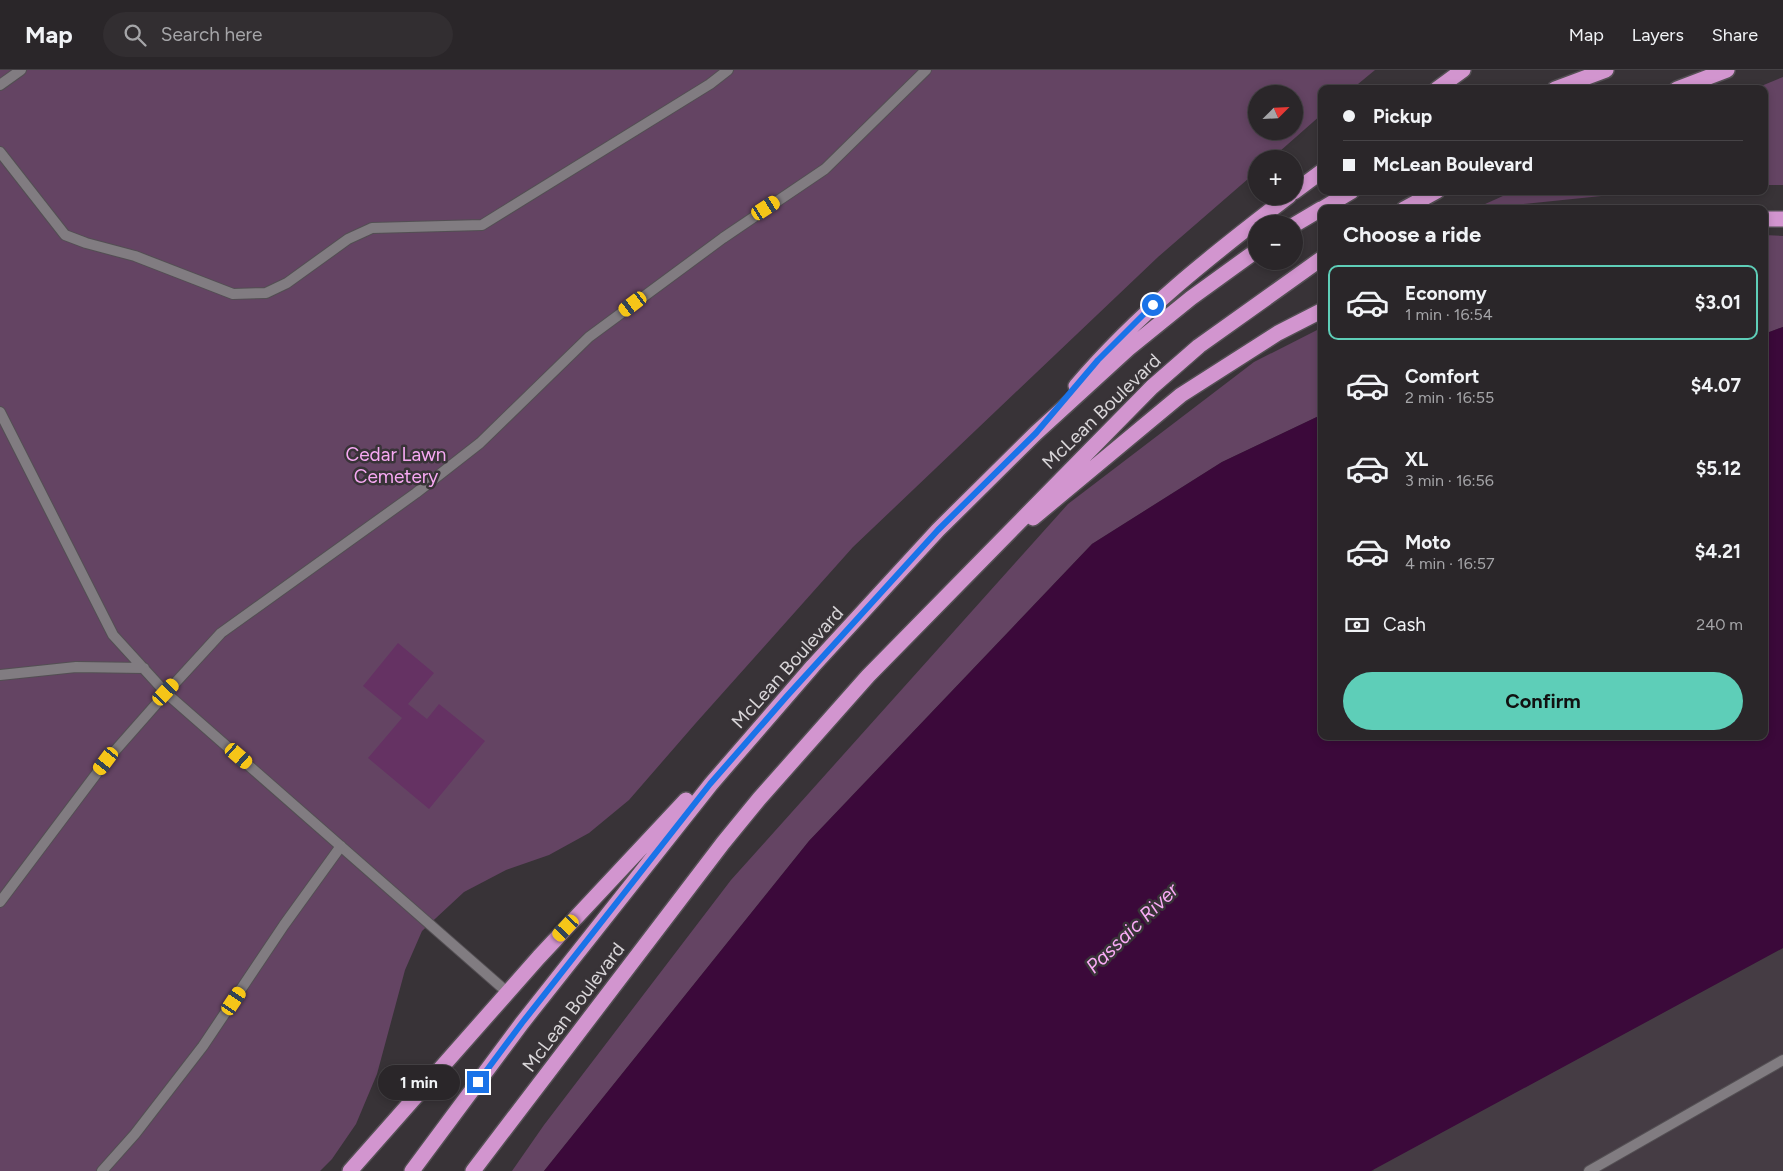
<!DOCTYPE html>
<html lang="en">
<head>
<meta charset="utf-8">
<style>
  :root { --surface:#2a2629; --page:#322e31; --text:#f1f3f6; --muted:#a5a5a8; --line:#464346; --accent:#5eceb8 }
  body { margin:0; font-family:Figtree,sans-serif; background:var(--page); color:var(--text); height:100vh; display:flex; flex-direction:column; font-size:19px; white-space:nowrap }
  * { box-sizing:border-box; margin:0 }
  p { font-size:16px; color:var(--muted) }
  .icon { flex:none; width:28px; height:28px; fill:none; stroke:currentColor; stroke-width:2; stroke-linecap:round; stroke-linejoin:round }
  .map { position:relative; flex:1; overflow:hidden }
  .sheet { position:absolute; left:1318px; top:135px; width:450px; height:535px; display:flex; flex-direction:column; background:var(--surface); border-radius:10px; box-shadow:0 2px 8px #0003,0 0 0 1px var(--line) }
  .sheet>* { flex:none }
  .top-card { position:absolute; left:1318px; top:15px; width:450px; height:110px; border-radius:10px; box-shadow:0 2px 8px #0003,0 0 0 1px var(--line); display:grid; align-content:center; height:110px; padding:0 25px; background:var(--surface) }
  .needle { width:32px; rotate:66deg }
  .controls { position:absolute; left:1248px; top:15px; display:grid; gap:10px }
  .controls a { display:grid; place-items:center; width:55px; height:55px; border-radius:50%; background:var(--surface); box-shadow:0 2px 8px #0003,0 0 0 1px var(--line); font-size:25px }
  .end { position:absolute; width:22px; height:22px; margin:-11px; border:6px solid #1a73e8; background:#fff; box-shadow:0 0 0 2px #fff }
  .from { border-radius:50% }
  .bubble { position:absolute; height:35px; border-radius:18px; background:var(--surface); box-shadow:0 2px 8px #0003,0 0 0 1px var(--line); font-size:16px; font-weight:700; line-height:35px; text-align:center }
  .car { position:absolute; width:15px; height:30px; margin:-15px -8px; border-radius:6px; box-shadow:0 0 4px 1px #0007; background:linear-gradient(#f5c518 24%,#345 0 40%,#f5c518 0 76%,#345 0 86%,#f5c518 0) }
  .top-card b { display:flex; align-items:center; gap:18px; height:48px; font-size:19px }
  .top-card b+b { border-top:1px solid var(--line) }
  .top-card i { width:12px; height:12px; background:var(--text) }
  ul { padding:0; list-style:none }
  li { display:flex; align-items:center; gap:15px; height:75px; margin:0 10px 8px; padding:0 15px; border:2px solid transparent; border-radius:10px }
  li div { flex:1 }
  li b { display:block; font-size:19px }
  li em { font-style:normal; font-weight:700 }
  li.selected { border-color:var(--accent) }
  li>.icon { width:45px; height:45px; stroke-width:1.5 }
  h2 { padding:0 25px; font-size:22px; line-height:60px }
  .pay { display:flex; align-items:center; gap:12px; height:55px; padding:0 25px; font-size:19px }
  .pay p { margin-inline-start:auto }
  .primary-button { display:flex; gap:10px; margin-top:auto; padding:10px 25px }
  .primary-button a { flex:1; height:58px; border-radius:30px; background:var(--accent); color:#111; font-size:20px; font-weight:700; line-height:58px; text-align:center }
  header { display:flex; align-items:center; gap:30px; box-sizing:border-box; height:70px; padding:0 25px; background:var(--surface); border-bottom:1px solid var(--line) }
  header strong { font-size:24px }
  nav { display:flex; gap:28px; margin-inline-start:auto; font-size:18px }
  .search { width:350px; height:45px; background:var(--page); display:flex; align-items:center; gap:12px; box-sizing:border-box; padding:0 18px; border-radius:28px; color:var(--muted); font-size:19px }
  .map>svg:first-child { display:block }
</style>
</head>
<body>
<header>
<strong>Map</strong>
<div class="search"><svg class="icon" aria-label="search" viewBox="0 0 24 24"><circle cx="10" cy="10" r="6"/><path d="M15 15l6 6"/></svg>Search here</div>
<nav><a>Map</a><a>Layers</a><a>Share</a></nav>
</header>
<div class="map">
<svg width="1783" height="1101" viewBox="0 0 1783 1101">
  <rect width="100%" height="100%" fill="#383337"/>
  <path fill="#453c44" d="M1783,878V1101H1374L1373,1099Z"/>
  <path fill="#644463" fill-rule="evenodd" d="M0,0H1375L1352,19H1321V45L1271,89H1256V102L1158,187L853,477L695,654L629,730L589,763L549,785L506,800L464,822L422,861L405,900L377,1004L356,1054L332,1089L320,1101H0ZM1256,24H1294V61H1256Z
    M1783,7V115H1764V19H1754Z
    M1514,121H1650L1474,139Z
    M1764,165L1783,166V257L1764,264Z
    M1321,258V345L1222,392L1092,474L809,771L544,1101H512L544,1055L731,810L1068,434L1254,292Z"/>
  <path fill="#3b093a" d="M1783,257V878L1371,1101H544L809,771L1092,474L1222,392L1321,345V666H1764V264Z"/>
  <path fill="#653263" d="M398,573L434,603L408,634L427,649L439,634L485,671L429,739L368,688L402,648L363,616Z"/>
  <g fill="none" stroke-linecap="round" stroke-linejoin="round">
    <g stroke="#534f53" stroke-width="12">
      <path id="lane" d="M0,15L21,0
        M0,82L65,165L86,173L135,186L233,224L266,223L287,213L348,169L372,158L482,155L710,14L728,0
        M0,342L113,565L166,623L507,922
        M0,605L76,597L144,598
        M0,832L106,691L166,623L221,563L416,423L480,373L589,267L723,168L825,99L926,0
        M102,1101L135,1064L203,976L284,855L341,776
        M1589,1101L1783,990"/>
    </g>
    <g stroke="#534f53" stroke-width="18">
      <path id="highway" d="M1437,19L1463,0
        M1555,19L1606,0
        M1677,19L1727,0
        M1294,122L1321,102
        M1322,139L1352,121
        M1404,139L1437,121
        M1764,149H1783
        M1294,155L1321,139
        M1076,316C1139,242 1212,185 1289,126
        M1033,448L1181,325L1278,263L1321,241
        M350,1101L539,887L686,730
        M412,1101L522,953L711,714L813,596L938,460L1036,363L1128,279L1191,228L1256,181
        M473,1101L723,773L759,729L868,606L1152,317L1199,276L1321,189"/>
    </g>
    <use href="#lane" stroke="#817c81" stroke-width="10"/>
    <use href="#highway" stroke="#d295cf" stroke-width="15"/>
  </g>
  <g fill="none" stroke-linecap="round" stroke-linejoin="round">
    <path stroke="#1a73e8" stroke-width="6" d="M478,1012L522,953L710,714L787,626L938,460L1036,363L1098,290L1153,235"/>
  </g>
  <g text-anchor="middle" stroke-width="5" stroke-linejoin="round" paint-order="stroke">
    <g font-size="19" fill="#d8d5d8" stroke="#383337">
      <text transform="translate(1101 341) rotate(-44)" y="7">McLean Boulevard</text>
      <text transform="translate(787 597) rotate(-48)" y="7">McLean Boulevard</text>
      <text transform="translate(573 937) rotate(-53)" y="7">McLean Boulevard</text>
    </g>
    <g font-size="19" fill="#f7a9f3" stroke="#383337">
      <text x="396" y="391">Cedar Lawn<tspan x="396" dy="22">Cemetery</tspan></text>
    </g>
    <g font-size="20" font-style="italic" fill="#f9abf5" stroke="#383337">
      <text transform="translate(1132 858) rotate(-44)" y="7">Passaic River</text>
    </g>
  </g>
</svg>
<div class="controls">
<a><svg class="needle" viewBox="-14 -14 28 28"><path d="M0-13l5 13h-10z" fill="#e53935"/><path d="M0 13l5-13h-10z" fill="#a5a5a8"/></svg></a>
<a>+</a>
<a>−</a>
</div>
<i class="end from" style="left:1153px;top:235px"></i>
<i class="end" style="left:478px;top:1012px"></i>
<div class="bubble" style="left:378px;top:995px;width:82px">1 min</div>
<i class="car" style="left:766px;top:138px;rotate:57deg"></i>
<i class="car" style="left:633px;top:234px;rotate:233deg"></i>
<i class="car" style="left:166px;top:622px;rotate:43deg"></i>
<i class="car" style="left:239px;top:686px;rotate:131deg"></i>
<i class="car" style="left:106px;top:691px;rotate:217deg"></i>
<i class="car" style="left:566px;top:858px;rotate:223deg"></i>
<i class="car" style="left:234px;top:931px;rotate:34deg"></i>
<div class="top-card">
<b><i class="from"></i>Pickup</b>
<b><i></i>McLean Boulevard</b>
</div>
<section class="sheet">
<h2>Choose a ride</h2>
<ul>
<li class="selected"><svg class="icon" aria-label="car" viewBox="0 0 24 24"><path d="M5 17H2v-5l4-1 3-4h7l3 4 3 1v5h-3M9 17h6M6 11h13"/><circle cx="7" cy="17" r="2"/><circle cx="17" cy="17" r="2"/></svg><div><b>Economy</b><p>1 min · 16:54</p></div><em>$3.01</em></li>
<li><svg class="icon" aria-label="car" viewBox="0 0 24 24"><path d="M5 17H2v-5l4-1 3-4h7l3 4 3 1v5h-3M9 17h6M6 11h13"/><circle cx="7" cy="17" r="2"/><circle cx="17" cy="17" r="2"/></svg><div><b>Comfort</b><p>2 min · 16:55</p></div><em>$4.07</em></li>
<li><svg class="icon" aria-label="car" viewBox="0 0 24 24"><path d="M5 17H2v-5l4-1 3-4h7l3 4 3 1v5h-3M9 17h6M6 11h13"/><circle cx="7" cy="17" r="2"/><circle cx="17" cy="17" r="2"/></svg><div><b>XL</b><p>3 min · 16:56</p></div><em>$5.12</em></li>
<li><svg class="icon" aria-label="car" viewBox="0 0 24 24"><path d="M5 17H2v-5l4-1 3-4h7l3 4 3 1v5h-3M9 17h6M6 11h13"/><circle cx="7" cy="17" r="2"/><circle cx="17" cy="17" r="2"/></svg><div><b>Moto</b><p>4 min · 16:57</p></div><em>$4.21</em></li>
</ul>
<div class="pay"><svg class="icon" aria-label="cash" viewBox="0 0 24 24"><path d="M3 7h18v10H3z"/><circle cx="12" cy="12" r="2"/></svg>Cash<p>240 m</p></div>
<div class="primary-button"><a>Confirm</a></div>
</section>
</div>
</body>
</html>
